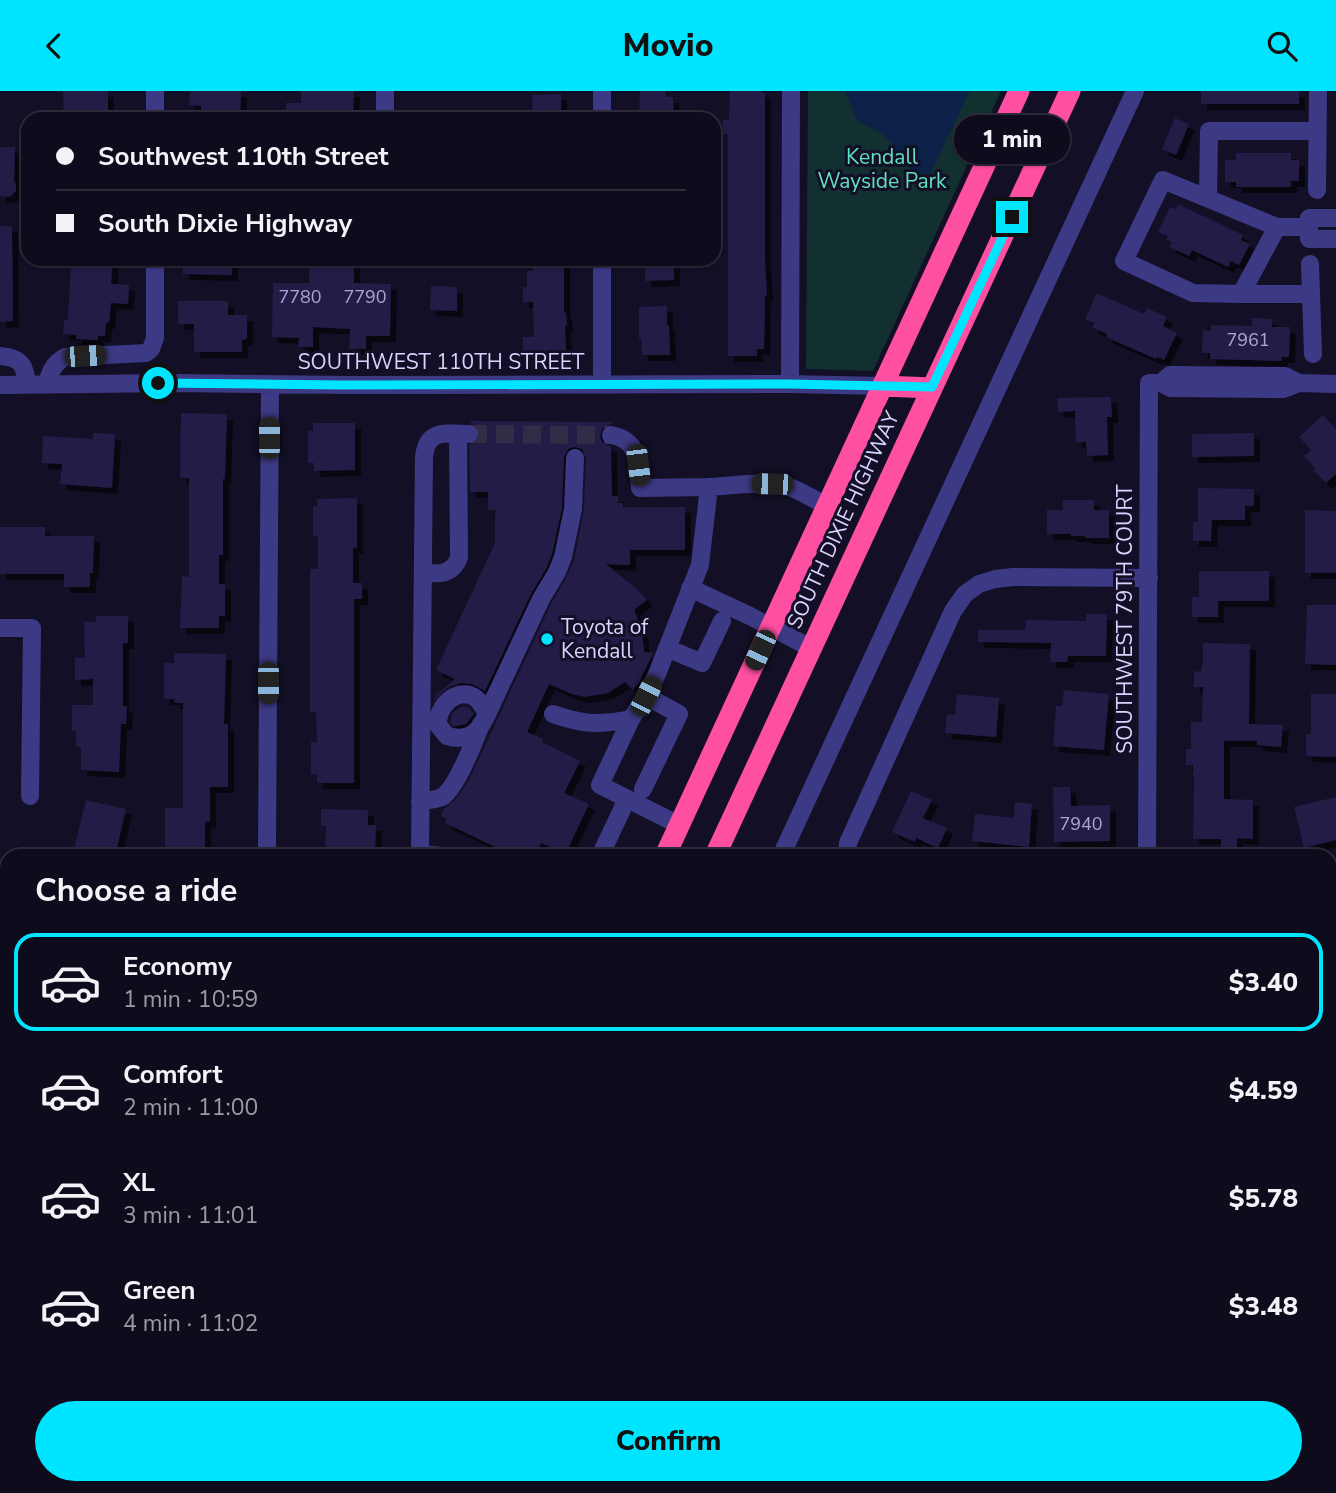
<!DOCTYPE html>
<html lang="en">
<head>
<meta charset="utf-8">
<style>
  :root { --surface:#0e0b1c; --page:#1c1929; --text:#f1f3f6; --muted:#9b9ba3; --line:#2e2b3b; --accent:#00e5ff }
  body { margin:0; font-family:"Nunito Sans",sans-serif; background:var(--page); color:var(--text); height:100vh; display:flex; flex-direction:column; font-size:26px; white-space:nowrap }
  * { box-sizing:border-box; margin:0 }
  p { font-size:23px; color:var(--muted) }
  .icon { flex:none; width:38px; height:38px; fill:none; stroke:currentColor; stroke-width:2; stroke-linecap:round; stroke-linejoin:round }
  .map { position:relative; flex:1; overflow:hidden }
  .side { position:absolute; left:0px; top:758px; width:1337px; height:646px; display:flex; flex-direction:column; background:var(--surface); border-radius:21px 21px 0 0; box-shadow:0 2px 5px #0004,0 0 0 2px var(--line) }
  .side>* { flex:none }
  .banner { position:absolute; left:21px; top:21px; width:700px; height:154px; border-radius:21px; box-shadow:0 2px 5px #0004,0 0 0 2px var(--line); display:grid; align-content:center; height:154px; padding:0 35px; background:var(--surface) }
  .end { position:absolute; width:32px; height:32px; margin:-16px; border:9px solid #00e5ff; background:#111; box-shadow:0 0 0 4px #111 }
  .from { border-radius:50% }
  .bubble { position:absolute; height:49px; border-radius:24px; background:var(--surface); box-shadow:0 2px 5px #0004,0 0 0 2px var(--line); font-size:23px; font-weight:800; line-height:49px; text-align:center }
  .car { position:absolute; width:21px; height:42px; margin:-21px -10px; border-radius:9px; box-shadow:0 0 5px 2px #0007; background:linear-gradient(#222 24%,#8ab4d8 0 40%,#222 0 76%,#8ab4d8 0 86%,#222 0) }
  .banner b { display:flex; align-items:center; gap:24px; height:66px; font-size:26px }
  .banner b+b { border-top:2px solid var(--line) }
  .banner i { width:18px; height:18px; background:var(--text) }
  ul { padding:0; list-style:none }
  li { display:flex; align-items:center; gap:21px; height:98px; margin:0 14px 10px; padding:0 21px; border:4px solid transparent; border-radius:21px }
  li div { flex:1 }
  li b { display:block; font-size:26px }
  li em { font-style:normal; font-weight:800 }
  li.on { border-color:var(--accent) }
  li>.icon { width:63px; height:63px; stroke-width:1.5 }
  h2 { padding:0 35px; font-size:32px; line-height:84px }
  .cta { display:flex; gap:14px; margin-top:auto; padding:14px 35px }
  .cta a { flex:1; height:80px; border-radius:42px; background:var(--accent); color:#111; font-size:28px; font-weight:800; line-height:80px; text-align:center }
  header { display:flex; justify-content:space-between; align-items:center; height:91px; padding:0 35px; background:var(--accent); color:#111; font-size:32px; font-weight:800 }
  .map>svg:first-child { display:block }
</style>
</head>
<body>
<header><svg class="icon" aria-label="back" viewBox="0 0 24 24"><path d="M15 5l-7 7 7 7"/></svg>Movio<svg class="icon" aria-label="search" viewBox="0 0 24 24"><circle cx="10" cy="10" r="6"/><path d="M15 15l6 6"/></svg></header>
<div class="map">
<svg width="1336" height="1402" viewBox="0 0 1336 1402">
  <defs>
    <filter id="shadow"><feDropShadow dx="6" dy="6" stdDeviation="0" flood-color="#0009"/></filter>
  </defs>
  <rect width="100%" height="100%" fill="#130f26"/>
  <path fill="#12302f" d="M808,0H1001L873,280L806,278Z"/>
  <path fill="#0c2248" d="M845,0H970L931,82C906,89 899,56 882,43C875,38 865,34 857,30Z"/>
  <path fill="#241b47" filter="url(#shadow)" d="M63,0H108V28H64Z
    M190,0H241L240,28H223V26L201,25V15L189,14Z
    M301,0H354L353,28H286V12H301Z
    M640,0H666V6H673L674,28H639Z
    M730,0H762V2H765V169L767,205H765L764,258H757V265H728V43H723V29H729Z
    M1201,0H1299V13H1201Z
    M561,3V28H533L532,4Z
    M1175,27L1189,33L1176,64L1162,58Z
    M0,56H15L14,89L16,94V100L10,106L0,105Z
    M1236,62H1291V69H1299V90H1291V96H1236V91H1225V69H1236Z
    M1178,113L1243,144L1241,149L1250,153L1239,174L1231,170L1228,176L1192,159L1189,165L1170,156L1172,151L1166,148L1167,145L1158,141L1170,116L1176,118Z
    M0,135H12L13,230L0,231Z
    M71,168H113L111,193L129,194L128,213L111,212L109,232H106L105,245H98V249L76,248V244L63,243L64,229H68Z
    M183,168H232V184L183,183Z
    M645,168H674V189L645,190Z
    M533,170H564V222L566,221L567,235H565L566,263H523V246H534L533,211H523V196H527V180H533Z
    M309,171L354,172V192L391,193L390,245H366V258H349L350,238L313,236V256H298L299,247L272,246L273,192H309Z
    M431,195L457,196V220L430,219Z
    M1097,202L1144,223L1147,217L1167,226L1163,235L1177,242L1164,269L1157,266L1156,268L1106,246L1107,243L1092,236L1094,232L1085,228Z
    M178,210H228V224H247V248L242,249V261H194V233H178Z
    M667,215V234H669L670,264H642L641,247H639V216Z
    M1252,227L1272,228V236H1290L1289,266H1282V270L1210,268V262H1202L1203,239L1211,240V234L1252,235Z
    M1111,306L1112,326H1107L1108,364L1087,365L1086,351H1076L1075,320L1058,321L1057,307Z
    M181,322L227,323L225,388H223V464H219V493H225V525H219V537H180L182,485L189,486V387H180Z
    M1323,324L1336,338V383L1326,392L1313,379L1315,377L1304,365L1311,359L1299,346Z
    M469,330L612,331V333L603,336L600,346L603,352L611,356L612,405H618V412H623V416H685V459H630V474L606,473L638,499L647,509L634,519L642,540L644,561L653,562L640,590L633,599L625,591L608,602L585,606L572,603L549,593L527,641L543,648L542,651L580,670L564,702L589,713L566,762L541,752L535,765H514L445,732L447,728L441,725L444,718L456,708L469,689L551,513L567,485L574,469L584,418L586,367L582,358L575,356L569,357L564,366L562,417L552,463L547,476L531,503L485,600L472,593L459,592L449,596L442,601L433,611L436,604L455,588L436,579L495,452V419H488V401H470L469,354L478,349L480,343L479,337Z
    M313,332H355V379L314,380V372H308V340H313Z
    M93,342L115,343L112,397L60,393L62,373L42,372L43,345L93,348Z
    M1254,342V365L1192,366V343Z
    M1198,397L1254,398V415H1245V429H1212L1211,450H1193V431H1198Z
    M357,407V457H353V492H362V508H354V692H317V683H311V651H317L316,621H310V478H318V445H313V415H317V408Z
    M1063,409H1094V419H1109V447H1085V445H1071V443H1047V419H1063Z
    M1305,419L1336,420V482H1305Z
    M0,436H45V445H94L93,482H90V496H64V483H0Z
    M1199,480H1269V510H1218V526H1192V506H1199Z
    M1307,514H1336V574L1305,573Z
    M1086,523H1107L1106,565H1068L1067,571H1050L1051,552L978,551V539H1025L1026,529L1086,530Z
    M96,525H128V552H123V615H127L126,633H121L119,681L81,679V656H76V640H72V614H93V588L75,589V567H85L84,531H96Z
    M1203,552L1250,553L1249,633L1283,634L1281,656L1257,654V650H1224V708L1253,709V748L1237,747V757H1221V748H1193L1194,686H1193V674H1186V658H1191V631H1202L1203,596H1194V580L1201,581L1202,574H1203Z
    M174,562L226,563L224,633H228V696H210V730L205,731V765H165V717H183V612H174L175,608H164V572H174Z
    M1064,599L1109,603L1104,659L1053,655L1056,615H1062Z
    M957,603L999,607L996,646L945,642L947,623L955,624Z
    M1311,603H1336V666L1306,665V643H1311Z
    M463,615L469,617L474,623L466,633L458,635H453L450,631L452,623L456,619Z
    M1053,696H1070L1071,715L1110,714V750L1054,751Z
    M911,700L932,709L923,727L947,737L938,757L916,747L915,751L892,741Z
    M1336,706V749L1304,757L1294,716Z
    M86,709L126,718L115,765H103L74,758Z
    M1015,711L1032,713L1029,756L972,750L975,723L1014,727Z
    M321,718L368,719V734H376L375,765H325L326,735H321Z"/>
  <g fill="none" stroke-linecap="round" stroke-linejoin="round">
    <path stroke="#312d47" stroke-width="18" stroke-dasharray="18 9" stroke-linecap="butt" d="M469,343L611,344"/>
    <path stroke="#3d3a85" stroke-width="18" d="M155,0V28
      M602,0V28
      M385,28V0
      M1317,99L1318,0
      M1208,107L1209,40H1317
      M1336,127H1309V148H1336
      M1277,136L1241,203L1193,202L1124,170L1163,89L1277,136H1309
      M602,168V294
      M1310,173L1313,263
      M1241,203H1311
      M0,265C22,267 24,273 27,293
      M1161,292L1170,284L1285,285L1299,292
      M47,293C50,281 53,273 65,266L146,262L151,258L155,247V168
      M790,293L791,0
      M0,294L174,292L352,294L790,293L883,295
      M611,344C640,349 638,373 640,397L709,396L700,474L657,583L646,605L631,628L600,694L679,734
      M709,396C735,395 766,388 792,397C804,402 815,409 827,415
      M423,482C439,483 453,484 459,466L458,343
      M690,497L750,525L811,557
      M0,537H32L30,705
      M667,557L702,572L722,530
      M495,606L541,508L557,481L563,466L573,418L575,367
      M553,623C584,634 599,634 631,628
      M643,698L679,623L646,605
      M420,710C428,709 436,709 442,706C456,698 475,649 481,633
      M267,754L270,293
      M442,765L420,763L424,366C427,337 446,343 469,343
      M600,765L627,708
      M781,765L1135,0
      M847,765L848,752L953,520L965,503L979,493L995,488L1013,486L1149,487
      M1147,765L1149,292H1161L1170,297L1283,298L1299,292L1336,293
      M1330,792H1336
      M0,1263H7
      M336,1396L348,1402
      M1126,1396V1402
      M1242,1396L1243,1402
      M104,1402V1396
      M245,1402L247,1396
      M477,1402L480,1396
      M493,1402L495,1396
      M581,1402V1396
      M792,1402L793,1396"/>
    <path stroke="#ff4fa3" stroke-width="21" d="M883,295L932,297
      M665,765L1019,0
      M715,765L1070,0
      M376,1402L379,1396
      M423,1402L426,1396"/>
    <path stroke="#3d3a85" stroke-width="18" d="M483,616C469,590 437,608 438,634L447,645C478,654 484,629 495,606"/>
  </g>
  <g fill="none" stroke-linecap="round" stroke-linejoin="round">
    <path stroke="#00e5ff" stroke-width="9" d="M158,292L342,294L790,293L932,296L1012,126"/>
  </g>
  <circle fill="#00e5ff" stroke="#130f26" stroke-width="2.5" cx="547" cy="548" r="7"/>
  <g text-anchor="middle" stroke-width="6" stroke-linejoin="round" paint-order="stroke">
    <g font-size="18" fill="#aca6d1">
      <text x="300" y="212">7780</text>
      <text x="365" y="212">7790</text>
      <text x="1248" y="255">7961</text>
      <text x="1081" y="739">7940</text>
    </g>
    <g font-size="21" fill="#5fe0c0" stroke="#130f26">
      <text x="882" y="73">Kendall<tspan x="882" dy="24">Wayside Park</tspan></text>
    </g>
    <g font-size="21" fill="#d9d4ff" stroke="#130f26">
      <text x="441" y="278">SOUTHWEST 110TH STREET</text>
      <text transform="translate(843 429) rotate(-65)" y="7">SOUTH DIXIE HIGHWAY</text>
      <text transform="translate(1125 528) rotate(-90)" y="7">SOUTHWEST 79TH COURT</text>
    </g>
    <g font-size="21" fill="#d9d4ff" stroke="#130f26" text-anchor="start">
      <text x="561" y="543">Toyota of<tspan x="561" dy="24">Kendall</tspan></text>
    </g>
  </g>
</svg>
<i class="end from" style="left:158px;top:292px"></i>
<i class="end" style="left:1012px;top:126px"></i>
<div class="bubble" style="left:954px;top:24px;width:116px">1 min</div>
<i class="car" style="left:85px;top:265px;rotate:87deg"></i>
<i class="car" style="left:269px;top:347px;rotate:0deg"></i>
<i class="car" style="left:638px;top:374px;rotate:173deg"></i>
<i class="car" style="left:772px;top:393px;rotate:271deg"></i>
<i class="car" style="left:760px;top:559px;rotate:205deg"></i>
<i class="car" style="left:268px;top:592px;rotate:180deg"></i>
<i class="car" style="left:646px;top:605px;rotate:27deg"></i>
<div class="banner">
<b><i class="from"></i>Southwest 110th Street</b>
<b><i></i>South Dixie Highway</b>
</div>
<section class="side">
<h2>Choose a ride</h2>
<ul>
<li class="on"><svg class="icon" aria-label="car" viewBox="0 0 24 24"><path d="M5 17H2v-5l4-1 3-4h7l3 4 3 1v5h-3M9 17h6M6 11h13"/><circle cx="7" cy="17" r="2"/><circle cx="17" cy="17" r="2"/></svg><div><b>Economy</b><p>1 min · 10:59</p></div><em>$3.40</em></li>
<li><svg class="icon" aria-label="car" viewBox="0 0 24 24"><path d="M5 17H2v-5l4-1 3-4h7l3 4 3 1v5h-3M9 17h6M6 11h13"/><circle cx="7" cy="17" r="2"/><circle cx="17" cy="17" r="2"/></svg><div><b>Comfort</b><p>2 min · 11:00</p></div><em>$4.59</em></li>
<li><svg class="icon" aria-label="car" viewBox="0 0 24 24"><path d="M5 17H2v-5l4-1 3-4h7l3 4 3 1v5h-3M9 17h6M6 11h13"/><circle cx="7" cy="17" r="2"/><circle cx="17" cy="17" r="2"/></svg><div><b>XL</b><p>3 min · 11:01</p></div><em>$5.78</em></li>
<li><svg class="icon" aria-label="car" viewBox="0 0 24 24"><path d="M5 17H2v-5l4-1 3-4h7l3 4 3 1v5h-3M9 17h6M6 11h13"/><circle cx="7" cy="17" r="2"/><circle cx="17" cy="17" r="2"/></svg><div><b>Green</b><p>4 min · 11:02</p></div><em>$3.48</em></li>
</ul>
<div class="cta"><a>Confirm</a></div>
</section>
</div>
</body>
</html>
